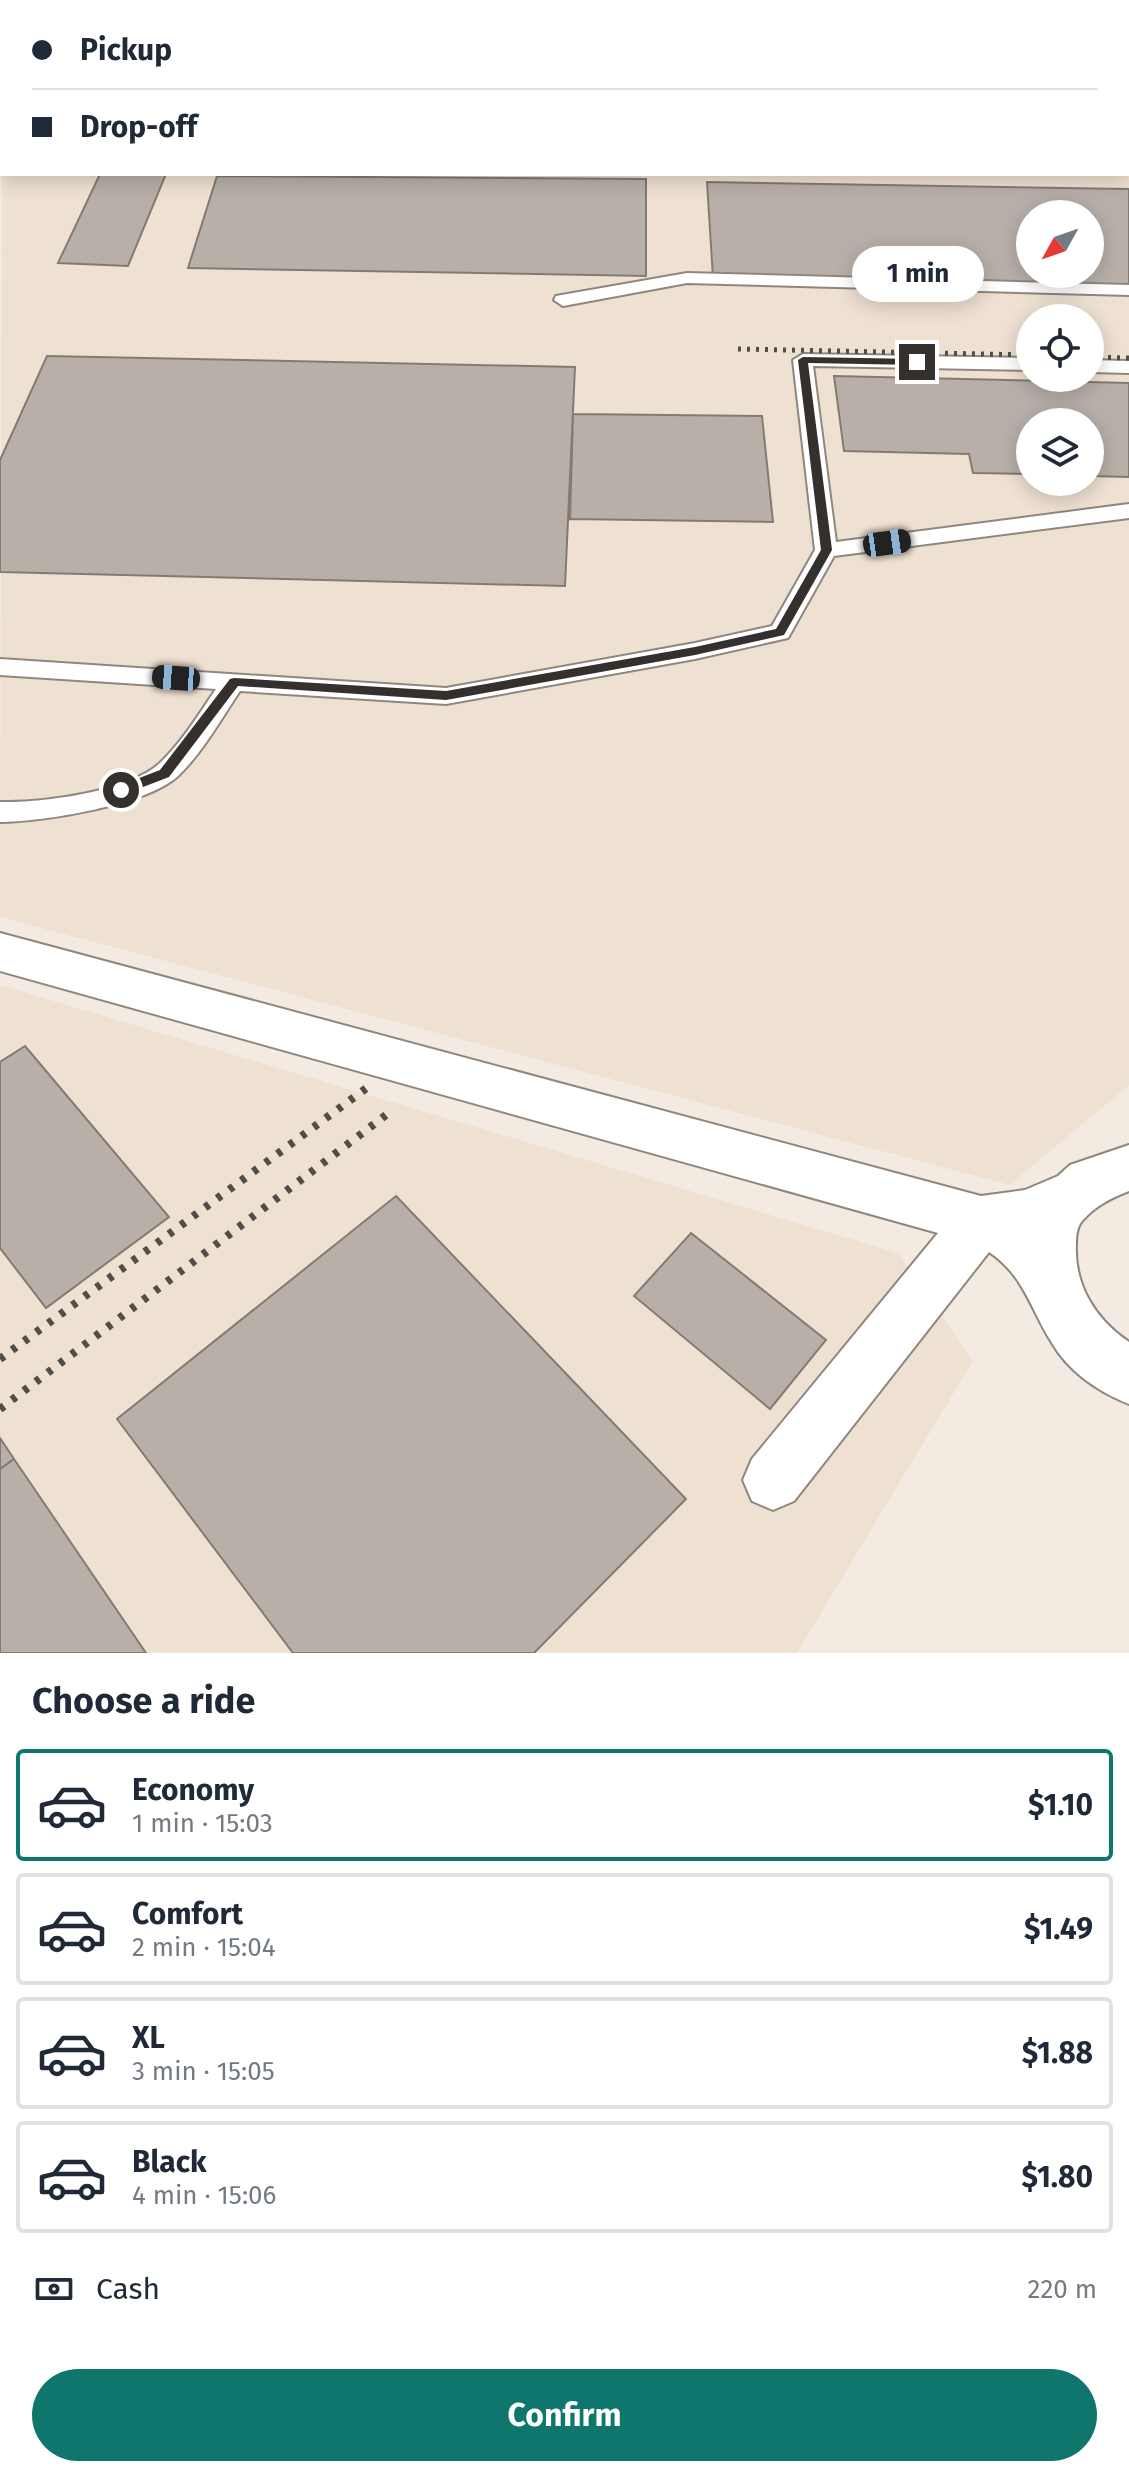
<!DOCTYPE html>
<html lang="en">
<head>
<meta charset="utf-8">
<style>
  :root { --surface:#fff; --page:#f2f2f3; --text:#1f2937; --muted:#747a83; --line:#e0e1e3; --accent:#0f766e }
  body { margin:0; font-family:"Fira Sans",sans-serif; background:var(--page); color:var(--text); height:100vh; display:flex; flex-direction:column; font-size:30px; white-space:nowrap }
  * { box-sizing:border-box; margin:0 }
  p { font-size:26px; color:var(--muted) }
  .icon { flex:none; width:44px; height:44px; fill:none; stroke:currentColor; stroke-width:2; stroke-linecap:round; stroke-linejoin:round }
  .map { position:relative; height:1653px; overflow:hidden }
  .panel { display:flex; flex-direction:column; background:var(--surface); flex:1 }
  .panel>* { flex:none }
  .banner { position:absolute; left:0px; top:0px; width:1130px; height:176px; box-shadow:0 4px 20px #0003; display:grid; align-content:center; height:176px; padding:0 32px; background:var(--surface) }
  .needle { width:52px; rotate:230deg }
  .tools { position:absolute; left:1016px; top:200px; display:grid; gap:16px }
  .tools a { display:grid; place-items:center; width:88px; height:88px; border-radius:50%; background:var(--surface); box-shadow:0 4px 20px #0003; font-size:40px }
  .end { position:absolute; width:36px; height:36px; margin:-18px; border:10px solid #33302d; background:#fff; box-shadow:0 0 0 4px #fff }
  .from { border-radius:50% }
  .bubble { position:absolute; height:56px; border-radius:28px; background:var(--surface); box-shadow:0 4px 20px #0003; font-size:26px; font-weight:700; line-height:56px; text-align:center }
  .car { position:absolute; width:24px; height:48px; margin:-24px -12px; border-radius:10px; box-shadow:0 0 6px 2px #0007; background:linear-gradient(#222 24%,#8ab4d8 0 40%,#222 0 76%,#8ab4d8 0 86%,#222 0) }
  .banner b { display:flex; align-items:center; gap:28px; height:76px; font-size:30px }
  .banner b+b { border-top:2px solid var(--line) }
  .banner i { width:20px; height:20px; background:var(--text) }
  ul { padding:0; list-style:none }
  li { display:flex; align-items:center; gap:24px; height:112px; margin:0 16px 12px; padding:0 16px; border:4px solid var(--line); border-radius:8px }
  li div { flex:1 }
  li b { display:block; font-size:30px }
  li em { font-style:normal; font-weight:700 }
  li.selected { border-color:var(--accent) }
  li>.icon { width:72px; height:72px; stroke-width:1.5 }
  h2 { padding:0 32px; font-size:36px; line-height:96px }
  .pay { display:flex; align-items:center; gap:20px; height:88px; padding:0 32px; font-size:30px }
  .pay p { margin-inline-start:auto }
  .action { display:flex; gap:16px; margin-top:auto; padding:16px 32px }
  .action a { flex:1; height:92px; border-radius:48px; background:var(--accent); color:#fff; font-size:32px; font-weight:700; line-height:92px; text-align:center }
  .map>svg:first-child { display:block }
</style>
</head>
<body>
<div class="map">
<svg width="1129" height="1653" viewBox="0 0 1129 1653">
  <rect width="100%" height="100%" fill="#f3ebe2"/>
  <path fill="#efe1d2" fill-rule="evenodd" d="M81,0H1129V1085L1010,1185L0,917L2,139V174H1128V2ZM1030,214H1090V274H1030ZM1030,318H1090V378H1030ZM1030,422H1090V482H1030Z
    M0,985L898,1253L973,1361L797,1653H0Z"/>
  <path fill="#b8b0a8" stroke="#837b73" stroke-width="2" fill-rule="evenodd" d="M100,174H166L128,266L58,263Z
    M217,176L646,179V276L188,268Z
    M707,182L1129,189V285L713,278ZM1030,214H1090V274H1030Z
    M47,356L575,367L565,586L0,572V460Z
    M834,376L1129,383V477L1090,476V422H1030V474L973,473L969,454L844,451Z
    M573,414L762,416L773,522L570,519Z
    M25,1046L169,1217L46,1308L0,1248V1062Z
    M396,1196L686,1499L534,1653H293L117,1419Z
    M691,1233L826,1340L770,1409L634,1296Z
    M0,1438L14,1459L0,1469Z
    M14,1459L146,1653H0V1469Z"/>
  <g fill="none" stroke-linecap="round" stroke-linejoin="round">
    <g stroke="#8f877f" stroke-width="4">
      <path id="lane" d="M1128,158H1129V168H1128Z
        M687,273L1129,285V295L687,283L563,306L554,300L556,296Z
        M803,354L1030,358V370L813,366L836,542L1129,504V518L834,556L788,638L695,659L446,704L240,691C221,719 203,752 178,776C147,805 42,822 0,822V802C42,803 128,792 160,763C182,742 199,714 216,689L0,675V659L446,688L695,643L772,626L815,550L793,360Z
        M1090,360L1129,361V373L1090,372Z"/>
    </g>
    <g stroke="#8f877f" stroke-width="4">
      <path id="street" d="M0,933L981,1196L1025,1190L1058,1176L1070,1165L1129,1145V1191C1111,1198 1095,1206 1082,1221C1077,1227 1076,1235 1076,1244C1074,1285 1095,1319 1129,1342V1404C1099,1392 1069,1372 1052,1343C1031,1310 1024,1275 989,1252L794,1501L773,1510L752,1501L743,1480L752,1459L938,1233L0,971Z"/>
    </g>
    <g stroke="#8f877f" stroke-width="4">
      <path id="secondary" d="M2,58V76L0,77V59Z"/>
    </g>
    <use href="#lane" fill="#fff" fill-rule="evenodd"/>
    <use href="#street" fill="#fff" fill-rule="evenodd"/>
    <use href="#secondary" fill="#fff" fill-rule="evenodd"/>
    <path stroke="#514d49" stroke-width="5" stroke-dasharray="3 6" stroke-linecap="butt" d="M738,349L1030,355
      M1090,357L1129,358"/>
    <path stroke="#514d49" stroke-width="8" stroke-dasharray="5 10" stroke-linecap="butt" d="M0,1359L368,1087
      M0,1409L390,1112"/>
  </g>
  <path fill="#33302d" d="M803,357L917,359L921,362L917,365L808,363L832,550L784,635L695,655L446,700L238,686L169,777L125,794H116V787L160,770L230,679L234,678L446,691L695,647L776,629L821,550L798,360Z"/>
</svg>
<div class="tools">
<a><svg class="needle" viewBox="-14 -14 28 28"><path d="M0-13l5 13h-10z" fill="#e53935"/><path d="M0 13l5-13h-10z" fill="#747a83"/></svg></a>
<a><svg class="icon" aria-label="locate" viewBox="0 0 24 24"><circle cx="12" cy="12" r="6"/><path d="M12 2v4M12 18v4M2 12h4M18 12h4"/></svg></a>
<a><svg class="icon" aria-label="layers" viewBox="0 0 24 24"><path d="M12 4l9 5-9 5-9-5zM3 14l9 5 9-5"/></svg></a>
</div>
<i class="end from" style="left:121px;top:790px"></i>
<i class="end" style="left:917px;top:362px"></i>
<div class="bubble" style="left:852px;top:246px;width:132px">1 min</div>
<i class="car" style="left:887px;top:543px;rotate:82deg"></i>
<i class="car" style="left:176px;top:678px;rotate:274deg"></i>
<div class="banner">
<b><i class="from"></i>Pickup</b>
<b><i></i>Drop-off</b>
</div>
</div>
<section class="panel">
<h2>Choose a ride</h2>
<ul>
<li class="selected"><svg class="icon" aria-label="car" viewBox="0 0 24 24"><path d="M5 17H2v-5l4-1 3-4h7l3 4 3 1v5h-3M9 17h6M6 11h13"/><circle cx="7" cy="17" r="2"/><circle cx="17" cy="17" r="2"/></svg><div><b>Economy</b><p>1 min · 15:03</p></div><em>$1.10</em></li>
<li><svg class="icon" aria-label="car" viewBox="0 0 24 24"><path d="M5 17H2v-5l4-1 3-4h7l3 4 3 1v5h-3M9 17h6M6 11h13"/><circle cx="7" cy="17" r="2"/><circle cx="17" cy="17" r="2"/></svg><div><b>Comfort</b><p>2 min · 15:04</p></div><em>$1.49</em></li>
<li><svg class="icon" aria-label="car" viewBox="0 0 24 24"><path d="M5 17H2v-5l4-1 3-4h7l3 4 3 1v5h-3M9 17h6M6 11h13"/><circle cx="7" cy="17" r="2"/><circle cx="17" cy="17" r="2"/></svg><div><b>XL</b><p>3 min · 15:05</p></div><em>$1.88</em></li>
<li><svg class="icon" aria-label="car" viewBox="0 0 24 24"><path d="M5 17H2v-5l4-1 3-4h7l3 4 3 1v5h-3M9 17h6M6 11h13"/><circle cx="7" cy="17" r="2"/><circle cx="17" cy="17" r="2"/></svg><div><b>Black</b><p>4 min · 15:06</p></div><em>$1.80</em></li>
</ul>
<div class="pay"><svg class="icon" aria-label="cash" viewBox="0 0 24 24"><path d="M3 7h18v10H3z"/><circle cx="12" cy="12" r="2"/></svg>Cash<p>220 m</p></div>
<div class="action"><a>Confirm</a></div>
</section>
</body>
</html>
